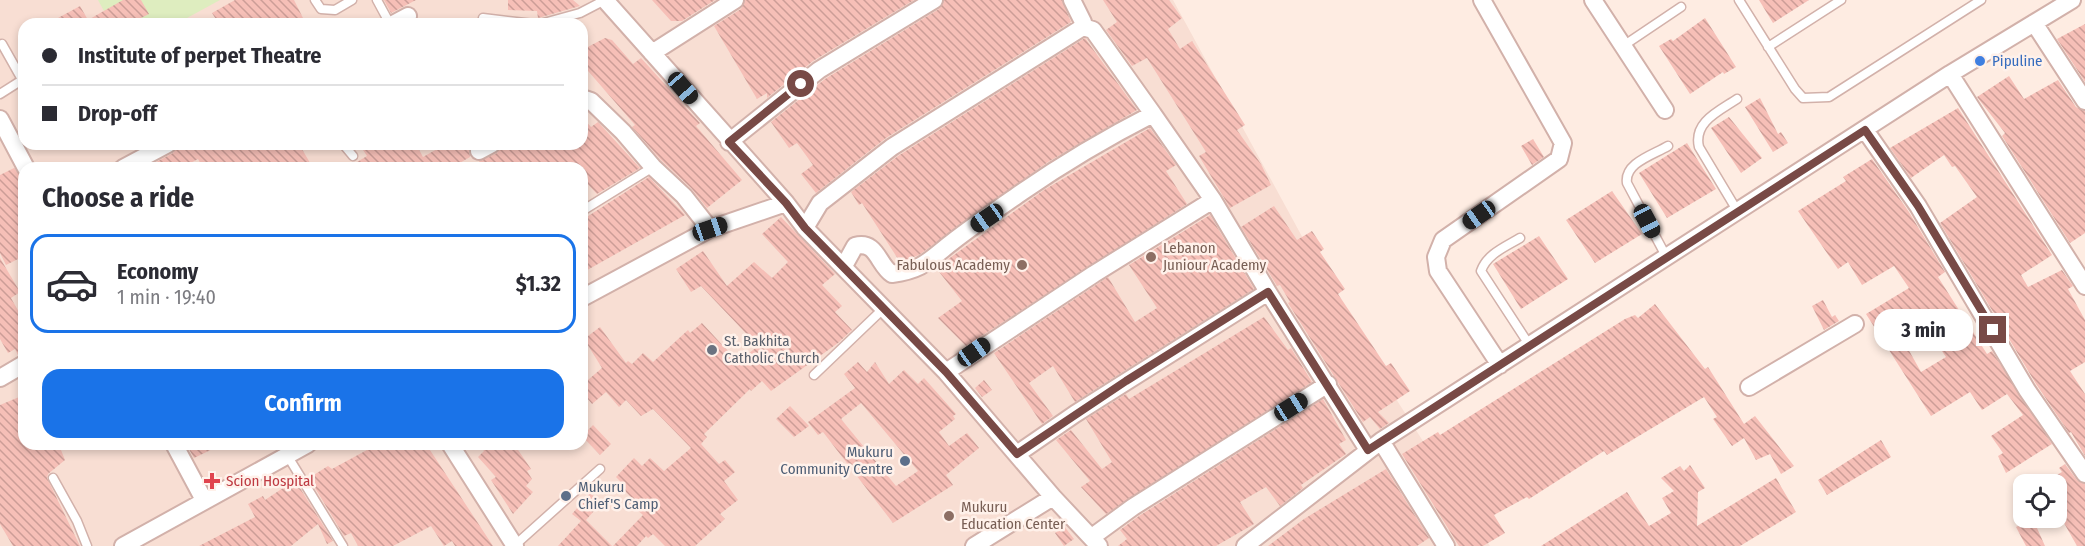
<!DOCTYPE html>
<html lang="en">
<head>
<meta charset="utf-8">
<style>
  :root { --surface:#fff; --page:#f7f7f7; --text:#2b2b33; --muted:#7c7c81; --line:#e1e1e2; --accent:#1a73e8 }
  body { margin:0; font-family:"Fira Sans Condensed",sans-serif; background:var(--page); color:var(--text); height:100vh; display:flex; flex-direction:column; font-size:22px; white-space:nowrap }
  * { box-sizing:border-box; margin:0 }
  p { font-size:20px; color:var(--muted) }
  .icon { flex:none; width:33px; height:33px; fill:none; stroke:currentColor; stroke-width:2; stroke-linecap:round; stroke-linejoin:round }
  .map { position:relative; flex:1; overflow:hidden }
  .panel { position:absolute; left:18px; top:162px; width:570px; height:288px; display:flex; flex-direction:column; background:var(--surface); border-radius:18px; box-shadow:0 3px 9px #0003 }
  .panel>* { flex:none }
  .top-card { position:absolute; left:18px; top:18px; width:570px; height:132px; border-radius:18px; box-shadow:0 3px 9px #0003; display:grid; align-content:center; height:132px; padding:0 24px; background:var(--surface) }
  .controls { position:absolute; left:2013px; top:474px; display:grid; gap:12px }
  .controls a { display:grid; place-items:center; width:54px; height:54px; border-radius:12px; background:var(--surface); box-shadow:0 3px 9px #0003; font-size:30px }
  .end { position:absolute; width:27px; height:27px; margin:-14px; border:8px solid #784a46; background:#fff; box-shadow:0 0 0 3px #fff }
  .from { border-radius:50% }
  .bubble { position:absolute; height:42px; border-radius:18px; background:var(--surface); box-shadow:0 3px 9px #0003; font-size:20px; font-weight:700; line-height:42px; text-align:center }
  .car { position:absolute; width:18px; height:36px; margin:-18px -9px; border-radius:8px; box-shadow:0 0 4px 2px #0007; background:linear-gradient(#222 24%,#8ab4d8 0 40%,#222 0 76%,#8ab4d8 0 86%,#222 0) }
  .top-card b { display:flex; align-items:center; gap:21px; height:57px; font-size:22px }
  .top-card b+b { border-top:2px solid var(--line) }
  .top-card i { width:15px; height:15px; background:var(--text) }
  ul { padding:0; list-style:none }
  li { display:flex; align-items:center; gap:18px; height:99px; margin:0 12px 9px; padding:0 12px; border:3px solid transparent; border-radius:18px }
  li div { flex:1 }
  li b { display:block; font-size:22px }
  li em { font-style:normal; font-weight:700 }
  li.on { border-color:var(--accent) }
  li>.icon { width:54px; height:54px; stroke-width:1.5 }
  h2 { padding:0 24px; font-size:27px; line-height:72px }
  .primary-button { display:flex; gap:12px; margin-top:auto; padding:12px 24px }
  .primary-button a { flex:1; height:69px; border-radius:18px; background:var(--accent); color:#fff; font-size:24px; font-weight:700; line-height:69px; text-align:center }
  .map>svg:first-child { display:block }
</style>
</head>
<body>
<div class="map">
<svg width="2085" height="546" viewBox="0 0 2085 546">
  <defs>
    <pattern id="building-back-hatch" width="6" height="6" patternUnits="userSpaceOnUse" patternTransform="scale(1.5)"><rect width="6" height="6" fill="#f6bfb7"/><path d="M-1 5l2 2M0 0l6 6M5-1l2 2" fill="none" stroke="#cc9d97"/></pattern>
  </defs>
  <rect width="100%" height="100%" fill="#feece2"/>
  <path fill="#f8ded3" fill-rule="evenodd" d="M0,0H1173L1359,341L1490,546H0ZM24,24H582V144H24ZM24,168H582V444H24Z"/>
  <path fill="#deedbf" d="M98,0H220L176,24H111Z"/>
  <path fill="url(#building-back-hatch)" fill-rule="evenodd" d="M123,0H141L149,14L129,24H47L80,6L88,20Z
    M235,0H294L306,24H219L212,13Z
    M384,0H416L391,13Z
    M508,0H573L580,6L538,18L537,11L508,10Z
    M652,0H715L682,21H671Z
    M745,0H914L813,61L767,98V93L757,99L714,26L741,9Z
    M944,0H1062L1071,22L886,138L816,193L801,174L813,165L797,143L789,148L771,122L825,79L939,9Z
    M1103,0H1169L1182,18L1168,29L1180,49L1192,41L1245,125L1237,130L1261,164L1271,185L1230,208L1199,156L1206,152L1147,58L1132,66L1106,30L1117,22Z
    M1759,0H1809L1773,23Z
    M1705,18L1736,67L1724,74L1723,72L1690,94L1659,46L1671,39L1673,41Z
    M2085,24V82L2057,39Z
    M605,38L612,40L633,64L641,58L700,123L696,126L742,180L707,208L691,188L661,160L632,127L635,125L582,64V50Z
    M1085,38L1137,110L1048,162L919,255L900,262L862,203L859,205L851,192L898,156Z
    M2009,76L2024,99L2058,80L2076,107L2085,111V233L2070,243L2002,136L2005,133L1977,97Z
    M1760,98L1778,134L1781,132L1788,143L1773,152L1745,107Z
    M1958,108L2052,255L2021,275L2028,287L2062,270L2073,286L2068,289L2085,320V362L2070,371L2085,394V456L2071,432L2069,433L2036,384L1940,223L1977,197L1955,166L1952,167L1944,155L1911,178L1890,148Z
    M582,117L591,127L598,122L640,168L597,194L582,178V168H482L479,161L497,153L502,144H582Z
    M1729,117L1762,158L1741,173L1711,128Z
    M1150,128L1176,165L1166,171L1187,204L966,346L938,318L962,301L936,268L1044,190Z
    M1533,139L1544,157L1532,165L1521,146Z
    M1687,143L1716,189L1667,218L1639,173Z
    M178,144H299L313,168H203L198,159L181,168H145L173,153Z
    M359,144H416L423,157L446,144H472L469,150L470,157L451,168H347L367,156Z
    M1872,159L1909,212L1945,272L1938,277L1987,354L1992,351L2052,444L2006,473L1998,456L2003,453L1991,436L2023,415L2007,394L1982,410L1970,392L1931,416L1866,314L1909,288L1894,266L1862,285L1848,262L1838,269L1798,211L1846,181L1843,177ZM1925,326L1946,357L1921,372L1902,338Z
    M14,168L24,179V256L6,265L0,253V175Z
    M649,177L685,215L582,273V220Z
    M1612,191L1642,234L1595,263L1566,220Z
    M1274,206L1297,240L1312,231L1324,249L1320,252L1345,289L1338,294L1386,366L1391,363L1410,391L1378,412L1389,423L1380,429L1370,417L1363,422L1288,303L1290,302L1280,285L1277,286L1241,227Z
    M1210,215L1254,289L1075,402L1053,366L1029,383L1053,416L1042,424L994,353L1108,277L1135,322L1157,308L1129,265Z
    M781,217L835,274L822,285L842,306L835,312L852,330L838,343L771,391L762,381L751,391L750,389L704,434L707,437L701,444L719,464L725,460L735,472L724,481L738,500L720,514L725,519L695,546H665L653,534L648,538L646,536L637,546H613L643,515L627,501L631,497L622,488V483L616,477L634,458L642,466L650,458L664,471L691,448L653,409L641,416L626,400L619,407L606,392L592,404L582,392V385L602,368L584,339L600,327L626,363L628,361L632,364L643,353L653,362L688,330L690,333L702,323L738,362L758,346L701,286L691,292L676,269L703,251L727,286L754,262L772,278L788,262L762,234Z
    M1539,236L1568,279L1521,309L1493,264Z
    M0,258L20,292L11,298L24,321V354L18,355L15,349L8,353L0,339Z
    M1823,300L1832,317L1835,315L1839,321L1824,330L1812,306Z
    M1655,304L1705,369L1708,367L1744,424L1755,416L1794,466L1781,474L1770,454L1756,460L1744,438L1732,446L1713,419L1717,417L1704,397L1607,455L1604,451L1529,499L1527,497L1494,515L1505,533L1483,546H1459L1402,454L1438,432L1440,435L1625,319L1635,315L1638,318Z
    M1264,317L1288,350L1291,348L1312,382L1106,514L1081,487L1090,481L1056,440L1071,430L1102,469L1112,462L1086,419L1126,394L1129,399Z
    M858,362L867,372L875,362L889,384L904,370L918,384L924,378L956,414L953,416L955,419L939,432L949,446L967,433L979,448L946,475L953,485L893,523L823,432L818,435L808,422L855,388L844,374ZM861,403L918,471L896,486L841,419Z
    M984,380L992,390L982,397L975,388Z
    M24,395V444H54L61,450L65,460L48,474L47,478L80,546H13L0,524V405Z
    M1323,399L1346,440L1339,444L1346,454L1301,485L1303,488L1280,506L1266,487L1240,502L1254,524L1216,546H1118L1127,539L1120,530L1139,516Z
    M790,406L809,426L794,437L776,419Z
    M593,425L611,444L600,455L582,436Z
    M1881,440L1891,457L1827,495L1818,480Z
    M186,444H223L194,458Z
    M378,444H426L493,546H455L452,541L444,546L431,526L393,546H358L351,533L344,536L309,478L328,466L332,469Z
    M479,444H514L531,469L527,471L532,479L526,486L533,492L513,514L491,480L496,477L478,457L484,451Z
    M2065,464L2077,480L2085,484V546H2077L2060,516L2064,514L2056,501V484H2041L2062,472L2059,468Z
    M1690,465L1705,488L1698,492L1697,526L1776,478L1796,512L1740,546H1541L1627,492L1649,526L1671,513L1662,498L1674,491L1661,478L1680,466L1684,471Z
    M1386,469L1429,538L1417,546H1268L1304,519Z
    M295,480L333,541L327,544L318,524L291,546H199L255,517L248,504L263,496L265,500Z
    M590,493L601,503L586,520L612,546H558L581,521L572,514Z
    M2033,519L2045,546H2026L2016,527Z
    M1064,526L1074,539L1064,546L1055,533Z"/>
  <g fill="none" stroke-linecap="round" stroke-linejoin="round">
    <g stroke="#d2b1aa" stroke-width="11">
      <path id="lane" d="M315,0L321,9L335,10L352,0
        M377,0L390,24
        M1739,0L1795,89L1803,98L1829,97L1981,0
        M483,18L534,24
        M540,24L580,13L605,0
        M2,44L24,83
        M1623,46L1681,7
        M1768,47L1841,0
        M0,94L22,80
        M1737,99C1719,111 1693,122 1699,147L1738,212
        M343,144L353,156
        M582,211L653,167
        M1520,238C1505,247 1487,254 1481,271L1530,346
        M1667,258L1627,183C1624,163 1653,155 1668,146
        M814,375L883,309
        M287,455L343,546
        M53,478L77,521L87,546
        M514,546L600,469"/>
    </g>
    <g stroke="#d2b1aa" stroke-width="20">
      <path id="street" d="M605,0L786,203L805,228L946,372L1053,497L1099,546
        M1072,0L1083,22V27
        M1482,0L1563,143L1559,159L1443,240L1436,257L1438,271L1500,365
        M1593,0L1665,110
        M2034,23L2085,101
        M393,24L408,16
        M652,53L735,0
        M1950,74L2085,286
        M582,98L591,101L623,132L653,167L684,196L710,229
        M0,119L26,168
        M1865,130L1918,206L2027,390L2085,474
        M729,142L819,70L934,0
        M479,151L492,144
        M123,168L168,144
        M805,228L820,203L892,147L1083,27L1093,30L1153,114
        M844,266L855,246C877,240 878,265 892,274C923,270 929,260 951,243C974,225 999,208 1022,192C1064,163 1108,137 1153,114L1213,200L1268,292L1368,450
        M582,298L710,229L786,203
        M946,372L1094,274L1213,200
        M0,378L24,364
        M1749,387L1855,324
        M1381,441L1446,546
        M174,444L204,500
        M450,444L515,546
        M1017,454L1075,414L1268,292
        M1092,537L1133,507L1328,384
        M123,546L308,444
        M974,546L1053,497
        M1245,546L1381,441L1950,74L2072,0"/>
    </g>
    <use href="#lane" stroke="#fff" stroke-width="8"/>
    <use href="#street" stroke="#fff" stroke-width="16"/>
  </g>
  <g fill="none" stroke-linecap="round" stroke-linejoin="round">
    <path stroke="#784a46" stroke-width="8" d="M801,84L729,142L786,203L805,228L946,372L1017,454L1126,381L1268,292L1368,450L1865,130L1918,206L1993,330"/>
  </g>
  <circle fill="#3f7fe0" stroke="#fff1ea" stroke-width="2" cx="1980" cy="61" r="6"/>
  <g fill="#8d6e63" stroke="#fff1ea" stroke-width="2">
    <circle cx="1151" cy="257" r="6"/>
    <circle cx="1022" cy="265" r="6"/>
    <circle cx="949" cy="516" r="6"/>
  </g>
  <circle fill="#6b7280" stroke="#fff1ea" stroke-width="2" cx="712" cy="350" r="6"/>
  <g fill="#5c6f8a" stroke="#fff1ea" stroke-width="2">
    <circle cx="905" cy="461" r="6"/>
    <circle cx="566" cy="496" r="6"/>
  </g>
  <path fill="#e0444e" stroke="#fff1ea" stroke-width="2" d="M209 472h6v6h6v6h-6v6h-6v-6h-6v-6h6z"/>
  <g text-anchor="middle" stroke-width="5" stroke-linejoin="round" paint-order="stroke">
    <g font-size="15" fill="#366cbe" stroke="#fff1ea" text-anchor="start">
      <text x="1992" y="66">Pipuline</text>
    </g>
    <g font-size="15" fill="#785e54" stroke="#fff1ea" text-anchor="start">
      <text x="1163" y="253">Lebanon<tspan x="1163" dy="17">Juniour Academy</tspan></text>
      <text x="1010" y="270" text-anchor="end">Fabulous Academy</text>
      <text x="961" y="512">Mukuru<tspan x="961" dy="17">Education Center</tspan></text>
    </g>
    <g font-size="15" fill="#5b616d" stroke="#fff1ea" text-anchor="start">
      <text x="724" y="346">St. Bakhita<tspan x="724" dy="17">Catholic Church</tspan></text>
    </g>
    <g font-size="15" fill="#4e5e75" stroke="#fff1ea" text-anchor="end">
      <text x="893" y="457">Mukuru<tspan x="893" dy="17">Community Centre</tspan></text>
      <text x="578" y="492" text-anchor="start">Mukuru<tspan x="578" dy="17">Chief'S Camp</tspan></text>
    </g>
    <g font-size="15" fill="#be3a42" stroke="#fff1ea" text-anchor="start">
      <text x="226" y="486">Scion Hospital</text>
    </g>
  </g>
</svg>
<div class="controls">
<a><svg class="icon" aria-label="locate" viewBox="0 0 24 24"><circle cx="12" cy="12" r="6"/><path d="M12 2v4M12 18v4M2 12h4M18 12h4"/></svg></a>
</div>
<i class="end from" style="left:801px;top:84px"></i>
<i class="end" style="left:1993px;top:330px"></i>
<div class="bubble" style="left:1874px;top:309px;width:99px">3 min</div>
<i class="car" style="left:683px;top:88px;rotate:139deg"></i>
<i class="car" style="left:1479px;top:215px;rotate:235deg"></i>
<i class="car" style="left:987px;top:218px;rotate:235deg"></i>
<i class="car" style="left:1647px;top:221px;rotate:152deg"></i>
<i class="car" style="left:710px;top:229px;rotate:71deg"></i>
<i class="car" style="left:974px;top:352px;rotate:55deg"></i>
<i class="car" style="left:1291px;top:407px;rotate:58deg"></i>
<div class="top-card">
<b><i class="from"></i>Institute of perpet Theatre</b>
<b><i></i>Drop-off</b>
</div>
<section class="panel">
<h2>Choose a ride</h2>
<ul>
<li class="on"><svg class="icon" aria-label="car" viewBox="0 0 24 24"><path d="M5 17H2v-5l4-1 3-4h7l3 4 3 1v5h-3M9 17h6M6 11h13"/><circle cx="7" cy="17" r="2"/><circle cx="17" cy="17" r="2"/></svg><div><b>Economy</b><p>1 min · 19:40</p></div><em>$1.32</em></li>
</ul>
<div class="primary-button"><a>Confirm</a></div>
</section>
</div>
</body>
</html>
